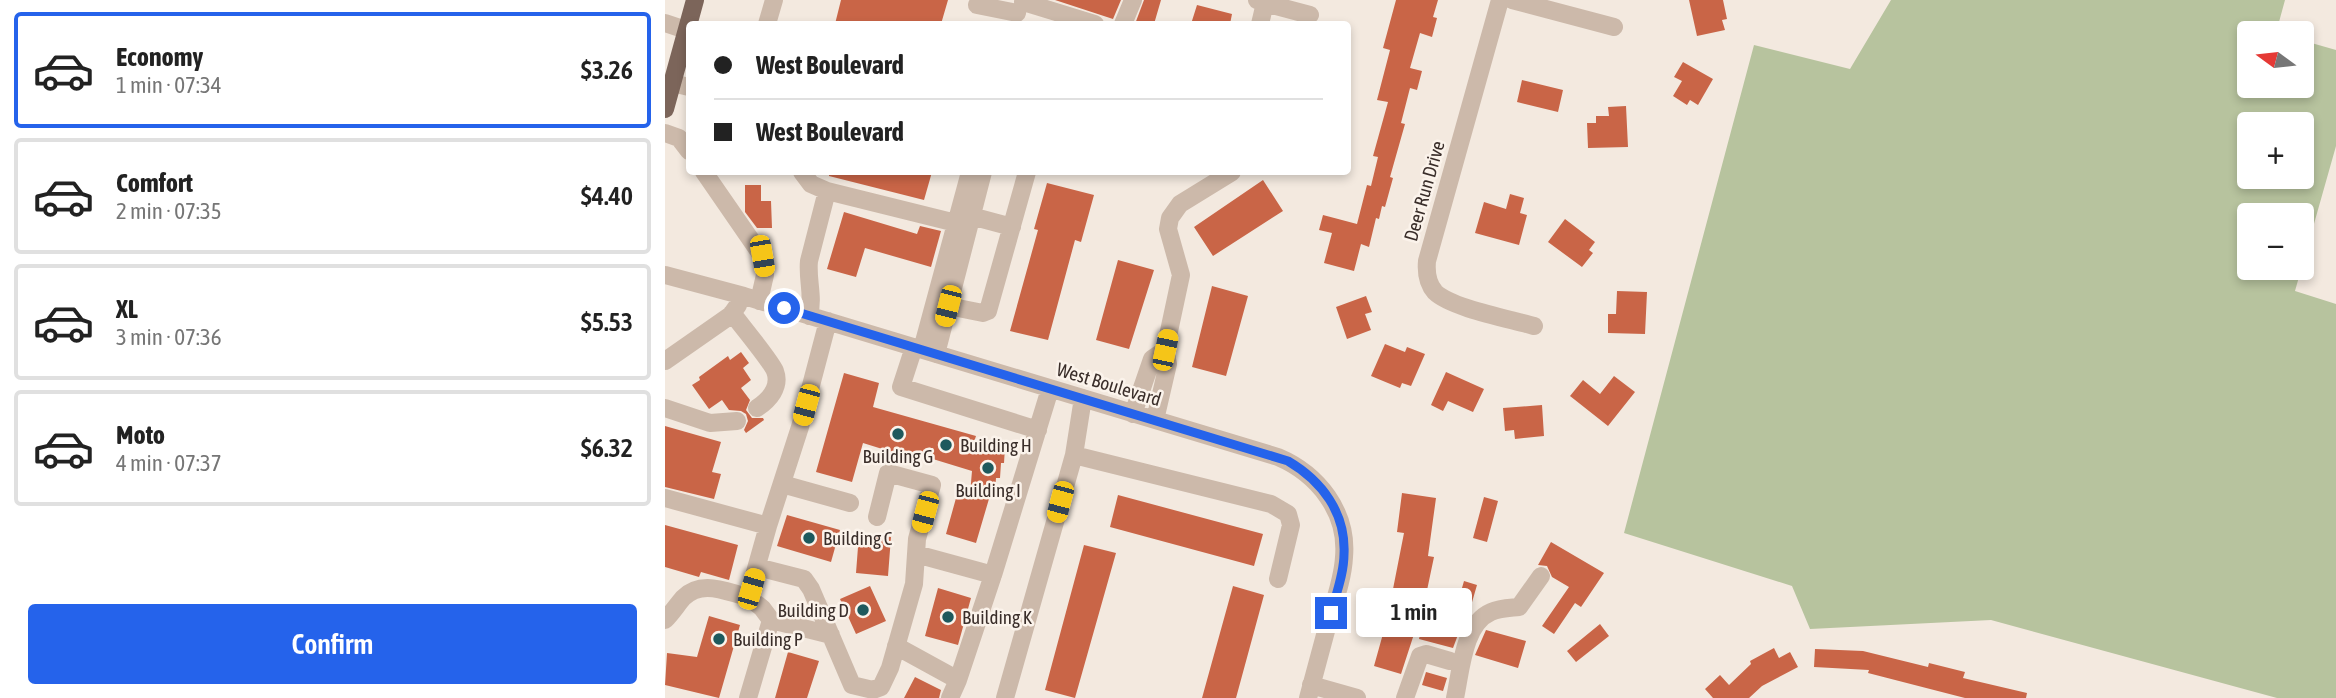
<!DOCTYPE html>
<html lang="en">
<head>
<meta charset="utf-8">
<style>
  :root { --surface:#fff; --page:#f6f6f6; --text:#222; --muted:#767676; --line:#e0e0e0; --accent:#2563eb }
  body { margin:0; font-family:"Asap Condensed",sans-serif; background:var(--page); color:var(--text); height:100vh; display:flex; flex-direction:column; font-size:26px; white-space:nowrap }
  * { box-sizing:border-box; margin:0 }
  p { font-size:23px; color:var(--muted) }
  .icon { flex:none; width:38px; height:38px; fill:none; stroke:currentColor; stroke-width:2; stroke-linecap:round; stroke-linejoin:round }
  .map { position:relative; flex:1; overflow:hidden }
  .drawer { display:flex; flex-direction:column; background:var(--surface); width:665px }
  .drawer>* { flex:none }
  .hud { position:absolute; left:21px; top:21px; width:665px; height:154px; border-radius:7px; box-shadow:0 4px 10px #0003; display:grid; align-content:center; height:154px; padding:0 28px; background:var(--surface) }
  .needle { width:46px; rotate:285deg }
  .buttons { position:absolute; left:1572px; top:21px; display:grid; gap:14px }
  .buttons a { display:grid; place-items:center; width:77px; height:77px; border-radius:7px; background:var(--surface); box-shadow:0 4px 10px #0003; font-size:35px }
  .end { position:absolute; width:32px; height:32px; margin:-16px; border:9px solid #2563eb; background:#fff; box-shadow:0 0 0 4px #fff }
  .from { border-radius:50% }
  .bubble { position:absolute; height:49px; border-radius:7px; background:var(--surface); box-shadow:0 4px 10px #0003; font-size:23px; font-weight:600; line-height:49px; text-align:center }
  .car { position:absolute; width:21px; height:42px; margin:-21px -10px; border-radius:9px; box-shadow:0 0 5px 2px #0007; background:linear-gradient(#f5c518 24%,#345 0 40%,#f5c518 0 76%,#345 0 86%,#f5c518 0) }
  .hud b { display:flex; align-items:center; gap:24px; height:66px; font-size:26px }
  .hud b+b { border-top:2px solid var(--line) }
  .hud i { width:18px; height:18px; background:var(--text) }
  ul { padding:12px 0 0; list-style:none }
  li { display:flex; align-items:center; gap:21px; height:116px; margin:0 14px 10px; padding:0 14px; border:4px solid var(--line); border-radius:7px }
  li div { flex:1 }
  li b { display:block; font-size:26px }
  li em { font-style:normal; font-weight:600 }
  li.on { border-color:var(--accent) }
  li>.icon { width:63px; height:63px; stroke-width:1.5 }
  .primary-button { display:flex; gap:14px; margin-top:auto; padding:14px 28px }
  .primary-button a { flex:1; height:80px; border-radius:7px; background:var(--accent); color:#fff; font-size:28px; font-weight:600; line-height:80px; text-align:center }
  main { display:flex; flex:1; min-height:0 }
  .map>svg:first-child { display:block }
</style>
</head>
<body>
<main>
<section class="drawer">
<ul>
<li class="on"><svg class="icon" aria-label="car" viewBox="0 0 24 24"><path d="M5 17H2v-5l4-1 3-4h7l3 4 3 1v5h-3M9 17h6M6 11h13"/><circle cx="7" cy="17" r="2"/><circle cx="17" cy="17" r="2"/></svg><div><b>Economy</b><p>1 min · 07:34</p></div><em>$3.26</em></li>
<li><svg class="icon" aria-label="car" viewBox="0 0 24 24"><path d="M5 17H2v-5l4-1 3-4h7l3 4 3 1v5h-3M9 17h6M6 11h13"/><circle cx="7" cy="17" r="2"/><circle cx="17" cy="17" r="2"/></svg><div><b>Comfort</b><p>2 min · 07:35</p></div><em>$4.40</em></li>
<li><svg class="icon" aria-label="car" viewBox="0 0 24 24"><path d="M5 17H2v-5l4-1 3-4h7l3 4 3 1v5h-3M9 17h6M6 11h13"/><circle cx="7" cy="17" r="2"/><circle cx="17" cy="17" r="2"/></svg><div><b>XL</b><p>3 min · 07:36</p></div><em>$5.53</em></li>
<li><svg class="icon" aria-label="car" viewBox="0 0 24 24"><path d="M5 17H2v-5l4-1 3-4h7l3 4 3 1v5h-3M9 17h6M6 11h13"/><circle cx="7" cy="17" r="2"/><circle cx="17" cy="17" r="2"/></svg><div><b>Moto</b><p>4 min · 07:37</p></div><em>$6.32</em></li>
</ul>
<div class="primary-button"><a>Confirm</a></div>
</section>
<div class="map">
<svg width="1671" height="698" viewBox="0 0 1671 698">
  <rect width="100%" height="100%" fill="#f3e9df"/>
  <path fill="#b7c39e" fill-rule="evenodd" d="M1226,0H1620L1611,33H1584V86H1636V40L1671,50V146L1630,291L1671,304V698H1612L1326,620L1145,629L1127,586L959,533L1089,45L1185,69ZM1584,124H1636V177H1584ZM1584,215H1636V268H1584Z"/>
  <path fill="#c96547" d="M176,0H283L276,24H170Z
    M390,0H456L448,19Z
    M479,0H496L489,24H470Z
    M731,0H773L768,17L772,18L767,37L755,33L745,68L757,71L752,90L745,88L736,123L740,124L725,177L728,178L720,207L717,206L714,219L711,218L704,247L696,244L689,271L659,263L667,233L654,230L658,215L692,224L702,185L706,186L713,157L708,156L723,102L712,100L725,50L718,48Z
    M1024,0H1058L1062,19L1057,20L1060,30L1032,36Z
    M532,5L567,14L565,24H526Z
    M1018,62L1048,79L1033,105L1025,100L1022,105L1008,96L1017,81L1009,77Z
    M857,80L898,90L893,112L852,102Z
    M961,106L963,147L923,148L922,123H931V116H944L943,107Z
    M164,172H267L259,200L164,176Z
    M598,180L618,211L548,256L529,227Z
    M382,183L429,195L416,242L410,240L383,340L345,331L373,230L369,229Z
    M80,185H96V201H106L107,228H92L80,212Z
    M845,194L859,198L855,213L862,215L854,245L810,233L819,202L841,209Z
    M179,212L252,234L255,226L276,231L266,267L200,248L191,277L162,269Z
    M900,219L930,242L924,250L928,253L917,267L883,242Z
    M453,260L489,270L464,349L431,340Z
    M547,286L583,296L561,376L527,367Z
    M952,291L982,292L980,334L943,333V314H951Z
    M701,296L707,312L700,314L706,330L682,339L671,307Z
    M720,344L740,352L742,347L760,354L746,386L737,383L735,388L706,376Z
    M76,352L84,363L78,368L86,380L76,388L85,400L81,410L87,418H98L99,420L81,433L79,430L83,421L81,414L76,411L64,410L57,400L44,409L27,385L35,380L34,377L63,356L65,360Z
    M781,372L819,389L808,412L783,401L778,411L766,405Z
    M179,373L214,383L208,407L311,436L308,445L340,447L339,463H336L335,478H331L330,492H326L311,543L281,534L293,491L305,494L307,471L245,452L243,457L198,443L187,482L151,472Z
    M949,376L970,392L943,426L905,396L918,380L935,394Z
    M877,405L879,436L850,439L849,430L840,431L838,408Z
    M0,426L56,442L47,472L56,474L49,499L0,487Z
    M737,493L771,498L763,556L769,557L761,595L728,589L739,533L732,532Z
    M453,495L598,534L589,566L445,527Z
    M819,497L833,501L822,542L808,538Z
    M122,515L175,530L166,562L112,546Z
    M0,525L73,545L64,580L36,572L34,577L0,567Z
    M194,534L226,537L223,576L191,573Z
    M886,542L939,573L916,607L910,603L889,634L877,626L904,587L887,577L882,566L873,565Z
    M419,545L451,553L410,698L380,690Z
    M799,581L812,585L803,616L794,632L788,648L754,639L757,626L784,633Z
    M205,586L221,621L191,634L175,599Z
    M568,586L599,595L571,698H537Z
    M273,588L306,598L293,645L260,636Z
    M44,616L75,625L54,698L0,685L2,653L32,657Z
    M721,623L750,631L736,674L709,666Z
    M935,624L944,636L911,662L902,651Z
    M821,630L861,641L853,668L810,655Z
    M1109,648L1114,658L1125,652L1133,667L1097,686L1084,698H1048L1040,689L1055,675L1064,685L1086,664L1085,661Z
    M1150,649L1198,651L1263,667L1264,663L1300,672L1298,678L1362,693L1361,698H1300L1203,673L1204,670L1149,667Z
    M123,652L154,661L142,698H110Z
    M761,672L782,678L778,691L757,685Z
    M250,677L276,690L274,698H239Z"/>
  <g fill="none" stroke-linecap="round" stroke-linejoin="round">
    <path stroke="#ccb9aa" stroke-width="18" d="M592,0L600,3L595,24
      M835,0L762,261C761,272 762,283 770,292C786,308 845,319 869,326
      M847,0L949,27
      M358,2L430,24
      M600,3L645,15
      M312,5L352,13
      M0,23L24,31
      M102,24L109,0
      M458,24L468,0
      M7,83L24,87
      M0,133L14,138L24,151
      M39,172L97,256L100,275L94,301
      M137,172L146,184L162,191L144,261C142,280 149,296 144,316
      M162,191L291,223
      M306,216L347,227
      M0,275L79,296L613,457C653,474 683,512 679,557C678,578 670,600 664,620C657,646 650,672 643,698
      M283,306L318,313L323,311L362,172
      M67,313C76,325 106,361 110,371C116,387 104,400 92,408
      M249,347L236,387L373,430
      M257,349L305,172
      M271,354L318,172
      M0,361L66,315L73,305
      M0,408L45,423L72,421
      M468,414L487,359L500,350
      M490,420L503,364L500,350L516,275L503,229L505,218L515,204L567,172
      M409,455L606,504L623,514L626,525L613,579
      M117,484L185,503
      M0,498L103,526L135,427L163,321
      M251,554L328,575L385,389
      M92,567L139,579L146,589L187,685L208,690L216,687L225,668L249,584L252,539L267,485L223,473L212,517
      M83,597L97,608L106,620L166,635
      M0,620C7,613 12,605 18,598C37,579 61,592 83,597L103,526
      M231,646L293,680L328,575
      M646,685L692,698
      M83,698L106,620
      M285,698L293,680
      M340,698L409,455L418,398
      M740,698L755,656L761,654L785,661
      M790,698C796,671 798,624 826,612C835,608 845,608 854,607L876,576"/>
    <path stroke="#7c655a" stroke-width="18" d="M0,109L30,0"/>
  </g>
  <g fill="none" stroke-linecap="round" stroke-linejoin="round">
    <path stroke="#2563eb" stroke-width="9" d="M119,308L623,461C657,481 681,513 679,554C679,574 671,594 666,613"/>
  </g>
  <g fill="#1e595d" stroke="#fbf3eb" stroke-width="2.5">
    <circle cx="233" cy="434" r="7"/>
    <circle cx="281" cy="445" r="7"/>
    <circle cx="323" cy="468" r="7"/>
    <circle cx="144" cy="538" r="7"/>
    <circle cx="198" cy="610" r="7"/>
    <circle cx="283" cy="617" r="7"/>
    <circle cx="54" cy="639" r="7"/>
  </g>
  <g text-anchor="middle" stroke-width="5" stroke-linejoin="round" paint-order="stroke">
    <g font-size="19" fill="#3a2e2a" stroke="#fbf3eb">
      <text transform="translate(759 191) rotate(-74)" y="7">Deer Run Drive</text>
      <text transform="translate(444 384) rotate(17)" y="7">West Boulevard</text>
    </g>
    <g font-size="19" fill="#3a2e2a" stroke="#fbf3eb" text-anchor="start">
      <text x="295" y="452">Building H</text>
      <text x="233" y="463" text-anchor="middle">Building G</text>
      <text x="323" y="497" text-anchor="middle">Building I</text>
      <text x="158" y="545">Building C</text>
      <text x="184" y="617" text-anchor="end">Building D</text>
      <text x="297" y="624">Building K</text>
      <text x="68" y="646">Building P</text>
    </g>
  </g>
</svg>
<div class="buttons">
<a><svg class="needle" viewBox="-14 -14 28 28"><path d="M0-13l5 13h-10z" fill="#e53935"/><path d="M0 13l5-13h-10z" fill="#767676"/></svg></a>
<a>+</a>
<a>−</a>
</div>
<i class="end from" style="left:119px;top:308px"></i>
<i class="end" style="left:666px;top:613px"></i>
<div class="bubble" style="left:691px;top:588px;width:116px">1 min</div>
<i class="car" style="left:97px;top:256px;rotate:170deg"></i>
<i class="car" style="left:283px;top:306px;rotate:194deg"></i>
<i class="car" style="left:500px;top:350px;rotate:12deg"></i>
<i class="car" style="left:141px;top:405px;rotate:195deg"></i>
<i class="car" style="left:395px;top:502px;rotate:195deg"></i>
<i class="car" style="left:260px;top:512px;rotate:195deg"></i>
<i class="car" style="left:86px;top:589px;rotate:16deg"></i>
<div class="hud">
<b><i class="from"></i>West Boulevard</b>
<b><i></i>West Boulevard</b>
</div>
</div>
</main>
</body>
</html>
